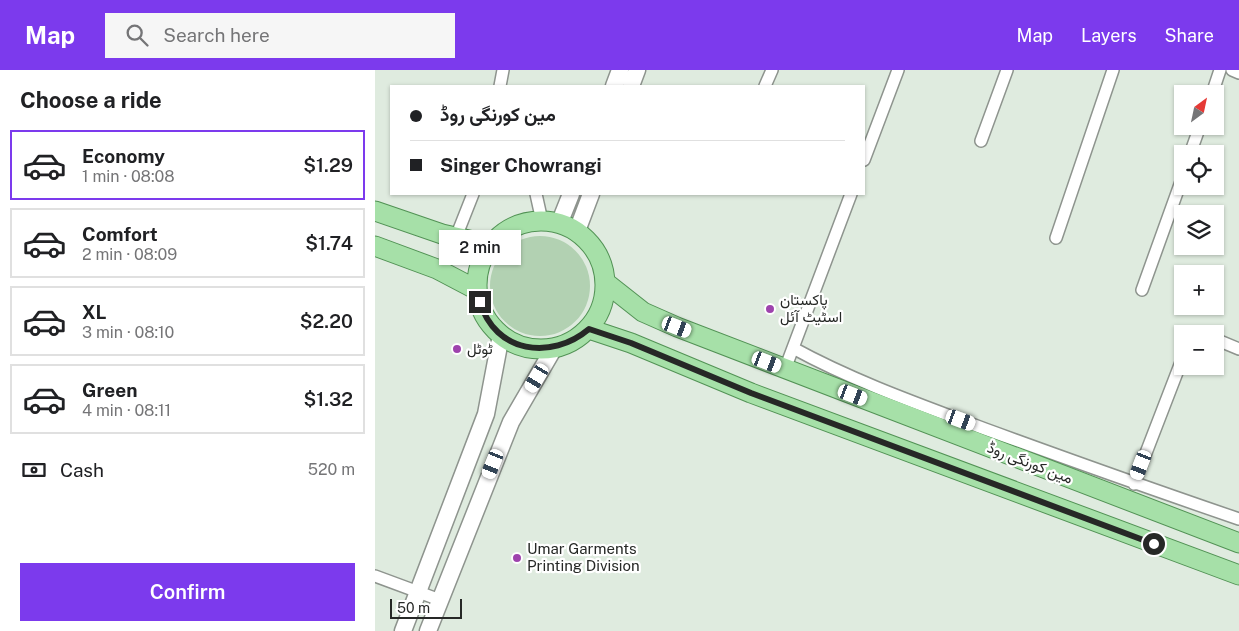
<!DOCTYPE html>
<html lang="en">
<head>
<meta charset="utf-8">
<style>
  :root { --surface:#fff; --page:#f6f6f6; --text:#202124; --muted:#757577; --line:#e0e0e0; --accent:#7c3aed }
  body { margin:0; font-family:"Public Sans",Vazirmatn,sans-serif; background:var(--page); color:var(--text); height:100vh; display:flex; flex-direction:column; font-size:19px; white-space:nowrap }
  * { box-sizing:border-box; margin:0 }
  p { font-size:16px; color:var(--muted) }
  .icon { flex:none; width:28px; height:28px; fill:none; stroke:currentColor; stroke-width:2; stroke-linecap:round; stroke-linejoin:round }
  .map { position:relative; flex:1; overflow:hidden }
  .side { display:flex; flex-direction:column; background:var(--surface); width:375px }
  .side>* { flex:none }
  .hud { position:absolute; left:15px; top:15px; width:475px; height:110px; border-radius:0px; box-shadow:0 1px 4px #0004; display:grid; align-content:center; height:110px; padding:0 20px; background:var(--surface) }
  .needle { width:32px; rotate:33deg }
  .fabs { position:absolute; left:799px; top:15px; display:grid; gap:10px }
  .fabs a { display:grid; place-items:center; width:50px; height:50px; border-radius:0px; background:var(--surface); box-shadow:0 1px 4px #0004; font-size:25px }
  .scale { position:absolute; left:15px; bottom:12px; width:72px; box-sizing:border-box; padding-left:5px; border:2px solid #262826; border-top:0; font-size:14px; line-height:18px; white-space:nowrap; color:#262826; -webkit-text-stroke:4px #fff; paint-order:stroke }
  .end { position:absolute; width:22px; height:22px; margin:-11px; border:6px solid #262826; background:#fff; box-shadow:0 0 0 2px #fff }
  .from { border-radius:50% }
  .bubble { position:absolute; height:35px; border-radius:0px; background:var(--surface); box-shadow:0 1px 4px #0004; font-size:16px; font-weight:600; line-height:35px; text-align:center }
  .car { position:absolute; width:15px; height:30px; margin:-15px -8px; border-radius:6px; box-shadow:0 0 4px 1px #0007; background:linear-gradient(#fff 24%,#345 0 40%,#fff 0 76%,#345 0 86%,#fff 0) }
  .hud b { display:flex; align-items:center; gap:18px; height:48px; font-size:19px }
  .hud b+b { border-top:1px solid var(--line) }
  .hud i { width:12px; height:12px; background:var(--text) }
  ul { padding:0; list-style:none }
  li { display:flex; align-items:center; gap:15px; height:70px; margin:0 10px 8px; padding:0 10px; border:2px solid var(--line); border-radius:0px }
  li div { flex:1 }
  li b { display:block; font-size:19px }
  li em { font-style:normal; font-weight:600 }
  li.current { border-color:var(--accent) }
  li>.icon { width:45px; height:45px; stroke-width:1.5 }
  h2 { padding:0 20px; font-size:22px; line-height:60px }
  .pay { display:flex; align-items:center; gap:12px; height:55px; padding:0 20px; font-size:19px }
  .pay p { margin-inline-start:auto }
  .cta { display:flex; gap:10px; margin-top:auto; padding:10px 20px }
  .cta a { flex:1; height:58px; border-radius:0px; background:var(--accent); color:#fff; font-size:20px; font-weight:600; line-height:58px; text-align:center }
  header { display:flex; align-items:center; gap:30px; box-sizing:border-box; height:70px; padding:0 25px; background:var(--accent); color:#fff }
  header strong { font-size:24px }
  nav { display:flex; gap:28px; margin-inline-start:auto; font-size:18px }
  .search { width:350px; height:45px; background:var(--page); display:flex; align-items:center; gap:12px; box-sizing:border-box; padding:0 18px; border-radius:0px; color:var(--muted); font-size:19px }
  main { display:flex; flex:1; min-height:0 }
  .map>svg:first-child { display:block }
</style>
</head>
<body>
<header>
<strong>Map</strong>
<div class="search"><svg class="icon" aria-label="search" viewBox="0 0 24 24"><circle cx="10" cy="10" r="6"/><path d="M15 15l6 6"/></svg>Search here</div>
<nav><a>Map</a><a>Layers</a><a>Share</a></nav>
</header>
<main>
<section class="side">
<h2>Choose a ride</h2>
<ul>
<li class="current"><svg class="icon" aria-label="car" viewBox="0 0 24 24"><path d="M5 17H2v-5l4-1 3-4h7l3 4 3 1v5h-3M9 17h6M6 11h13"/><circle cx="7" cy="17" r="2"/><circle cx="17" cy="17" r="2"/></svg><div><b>Economy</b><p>1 min · 08:08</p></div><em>$1.29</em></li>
<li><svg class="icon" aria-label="car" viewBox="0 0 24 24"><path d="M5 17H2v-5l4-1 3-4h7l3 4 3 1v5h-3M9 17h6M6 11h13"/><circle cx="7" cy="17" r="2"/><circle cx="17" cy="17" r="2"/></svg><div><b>Comfort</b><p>2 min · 08:09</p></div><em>$1.74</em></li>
<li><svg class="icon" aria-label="car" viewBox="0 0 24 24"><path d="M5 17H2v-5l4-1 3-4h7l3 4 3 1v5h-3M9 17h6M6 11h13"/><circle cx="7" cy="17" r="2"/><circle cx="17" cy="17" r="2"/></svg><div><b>XL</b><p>3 min · 08:10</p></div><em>$2.20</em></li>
<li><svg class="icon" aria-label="car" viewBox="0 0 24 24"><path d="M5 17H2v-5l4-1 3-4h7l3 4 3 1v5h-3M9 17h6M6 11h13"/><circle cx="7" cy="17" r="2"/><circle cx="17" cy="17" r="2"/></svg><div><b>Green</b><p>4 min · 08:11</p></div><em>$1.32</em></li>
</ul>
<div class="pay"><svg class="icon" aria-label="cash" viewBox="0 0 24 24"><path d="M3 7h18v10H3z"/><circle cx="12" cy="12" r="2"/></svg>Cash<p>520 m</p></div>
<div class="cta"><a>Confirm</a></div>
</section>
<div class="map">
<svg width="864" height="561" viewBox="0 0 864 561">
  <rect width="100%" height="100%" fill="#f1f8f1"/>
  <path fill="#dfebdf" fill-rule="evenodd" d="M0,0H852L864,5V561H0ZM16,16H489V124H16ZM808,24H840V56H808ZM808,84H840V116H808ZM808,144H840V176H808ZM808,204H840V236H808ZM808,264H840V296H808Z"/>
  <path fill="#b2d1b2" d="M115 216a50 50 0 1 1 100 0a50 50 0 1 1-100 0Z"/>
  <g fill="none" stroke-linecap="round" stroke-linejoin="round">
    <g stroke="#8e948e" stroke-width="14">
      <path id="street" d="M857,0L864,3
        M125,16L128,0
        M390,16L397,0
        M837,24L845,0
        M606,71L632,0
        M815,84L825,56
        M489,90L523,0
        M161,124L167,151
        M81,167L98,124
        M681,168L738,0
        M767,220L808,106
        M822,264H823
        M840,269L864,279
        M418,278C478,311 546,335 610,359C695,390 779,420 864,449
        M410,299L476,124
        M759,414L808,287
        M0,506L65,530"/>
    </g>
    <g stroke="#8e948e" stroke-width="19">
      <path id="secondary" d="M239,16L245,0
        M256,16L262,0
        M184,154L196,124
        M202,161L216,124
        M28,561L111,344L126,265
        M53,561L136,352L179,278"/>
    </g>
    <g stroke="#529255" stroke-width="21">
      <path id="primary" d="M0,141L67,164L116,175
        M102 215a64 64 0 1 1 128 0a64 64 0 1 1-128 0Z
        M0,176L62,199L102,220
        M230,212L268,242L302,257L864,473
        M214,259L256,273L376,323L864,505"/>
    </g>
    <use href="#street" stroke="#fff" stroke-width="11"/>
    <use href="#secondary" stroke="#fff" stroke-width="16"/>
    <use href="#primary" stroke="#a6e0a8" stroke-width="19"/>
  </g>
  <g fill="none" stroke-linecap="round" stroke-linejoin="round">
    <path stroke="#262826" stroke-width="6" d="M105,232C120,283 176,291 214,259L256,273L376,323L779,474"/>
  </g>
  <g fill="#9e43ad" stroke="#fff" stroke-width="2">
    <circle cx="395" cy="239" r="5"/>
    <circle cx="82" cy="279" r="5"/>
    <circle cx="142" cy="488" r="5"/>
  </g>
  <g text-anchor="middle" stroke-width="4.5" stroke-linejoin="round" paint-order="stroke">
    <g font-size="15" fill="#262826" stroke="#fff" text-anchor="start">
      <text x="405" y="235">پاکستان<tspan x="405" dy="17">اسٹیٹ آئل</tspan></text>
      <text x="92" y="284">ٹوٹل</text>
      <text x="152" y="484">Umar Garments<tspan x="152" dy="17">Printing Division</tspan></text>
    </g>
    <g font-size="15" fill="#262826" stroke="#fff">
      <text transform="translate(655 393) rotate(21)" y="5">مین کورنگی روڈ</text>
    </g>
  </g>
</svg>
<div class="fabs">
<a><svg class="needle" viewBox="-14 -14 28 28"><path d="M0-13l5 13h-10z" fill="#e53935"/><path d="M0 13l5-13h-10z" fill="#757577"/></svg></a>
<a><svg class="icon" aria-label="locate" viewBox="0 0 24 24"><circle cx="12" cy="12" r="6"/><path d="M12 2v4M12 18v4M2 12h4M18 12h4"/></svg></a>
<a><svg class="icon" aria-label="layers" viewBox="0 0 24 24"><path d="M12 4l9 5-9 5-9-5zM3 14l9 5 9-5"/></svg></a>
<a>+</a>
<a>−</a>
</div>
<div class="scale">50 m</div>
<i class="end from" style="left:779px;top:474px"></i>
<i class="end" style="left:105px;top:232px"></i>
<div class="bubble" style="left:64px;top:160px;width:82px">2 min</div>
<i class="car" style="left:302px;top:257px;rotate:111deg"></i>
<i class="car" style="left:392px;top:292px;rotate:111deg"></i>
<i class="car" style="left:162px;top:308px;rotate:211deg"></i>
<i class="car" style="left:478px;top:325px;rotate:111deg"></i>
<i class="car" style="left:586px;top:350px;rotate:110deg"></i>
<i class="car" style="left:118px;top:394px;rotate:202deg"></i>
<i class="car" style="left:766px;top:395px;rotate:201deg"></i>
<div class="hud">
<b><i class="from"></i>مین کورنگی روڈ</b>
<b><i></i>Singer Chowrangi</b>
</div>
</div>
</main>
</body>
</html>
